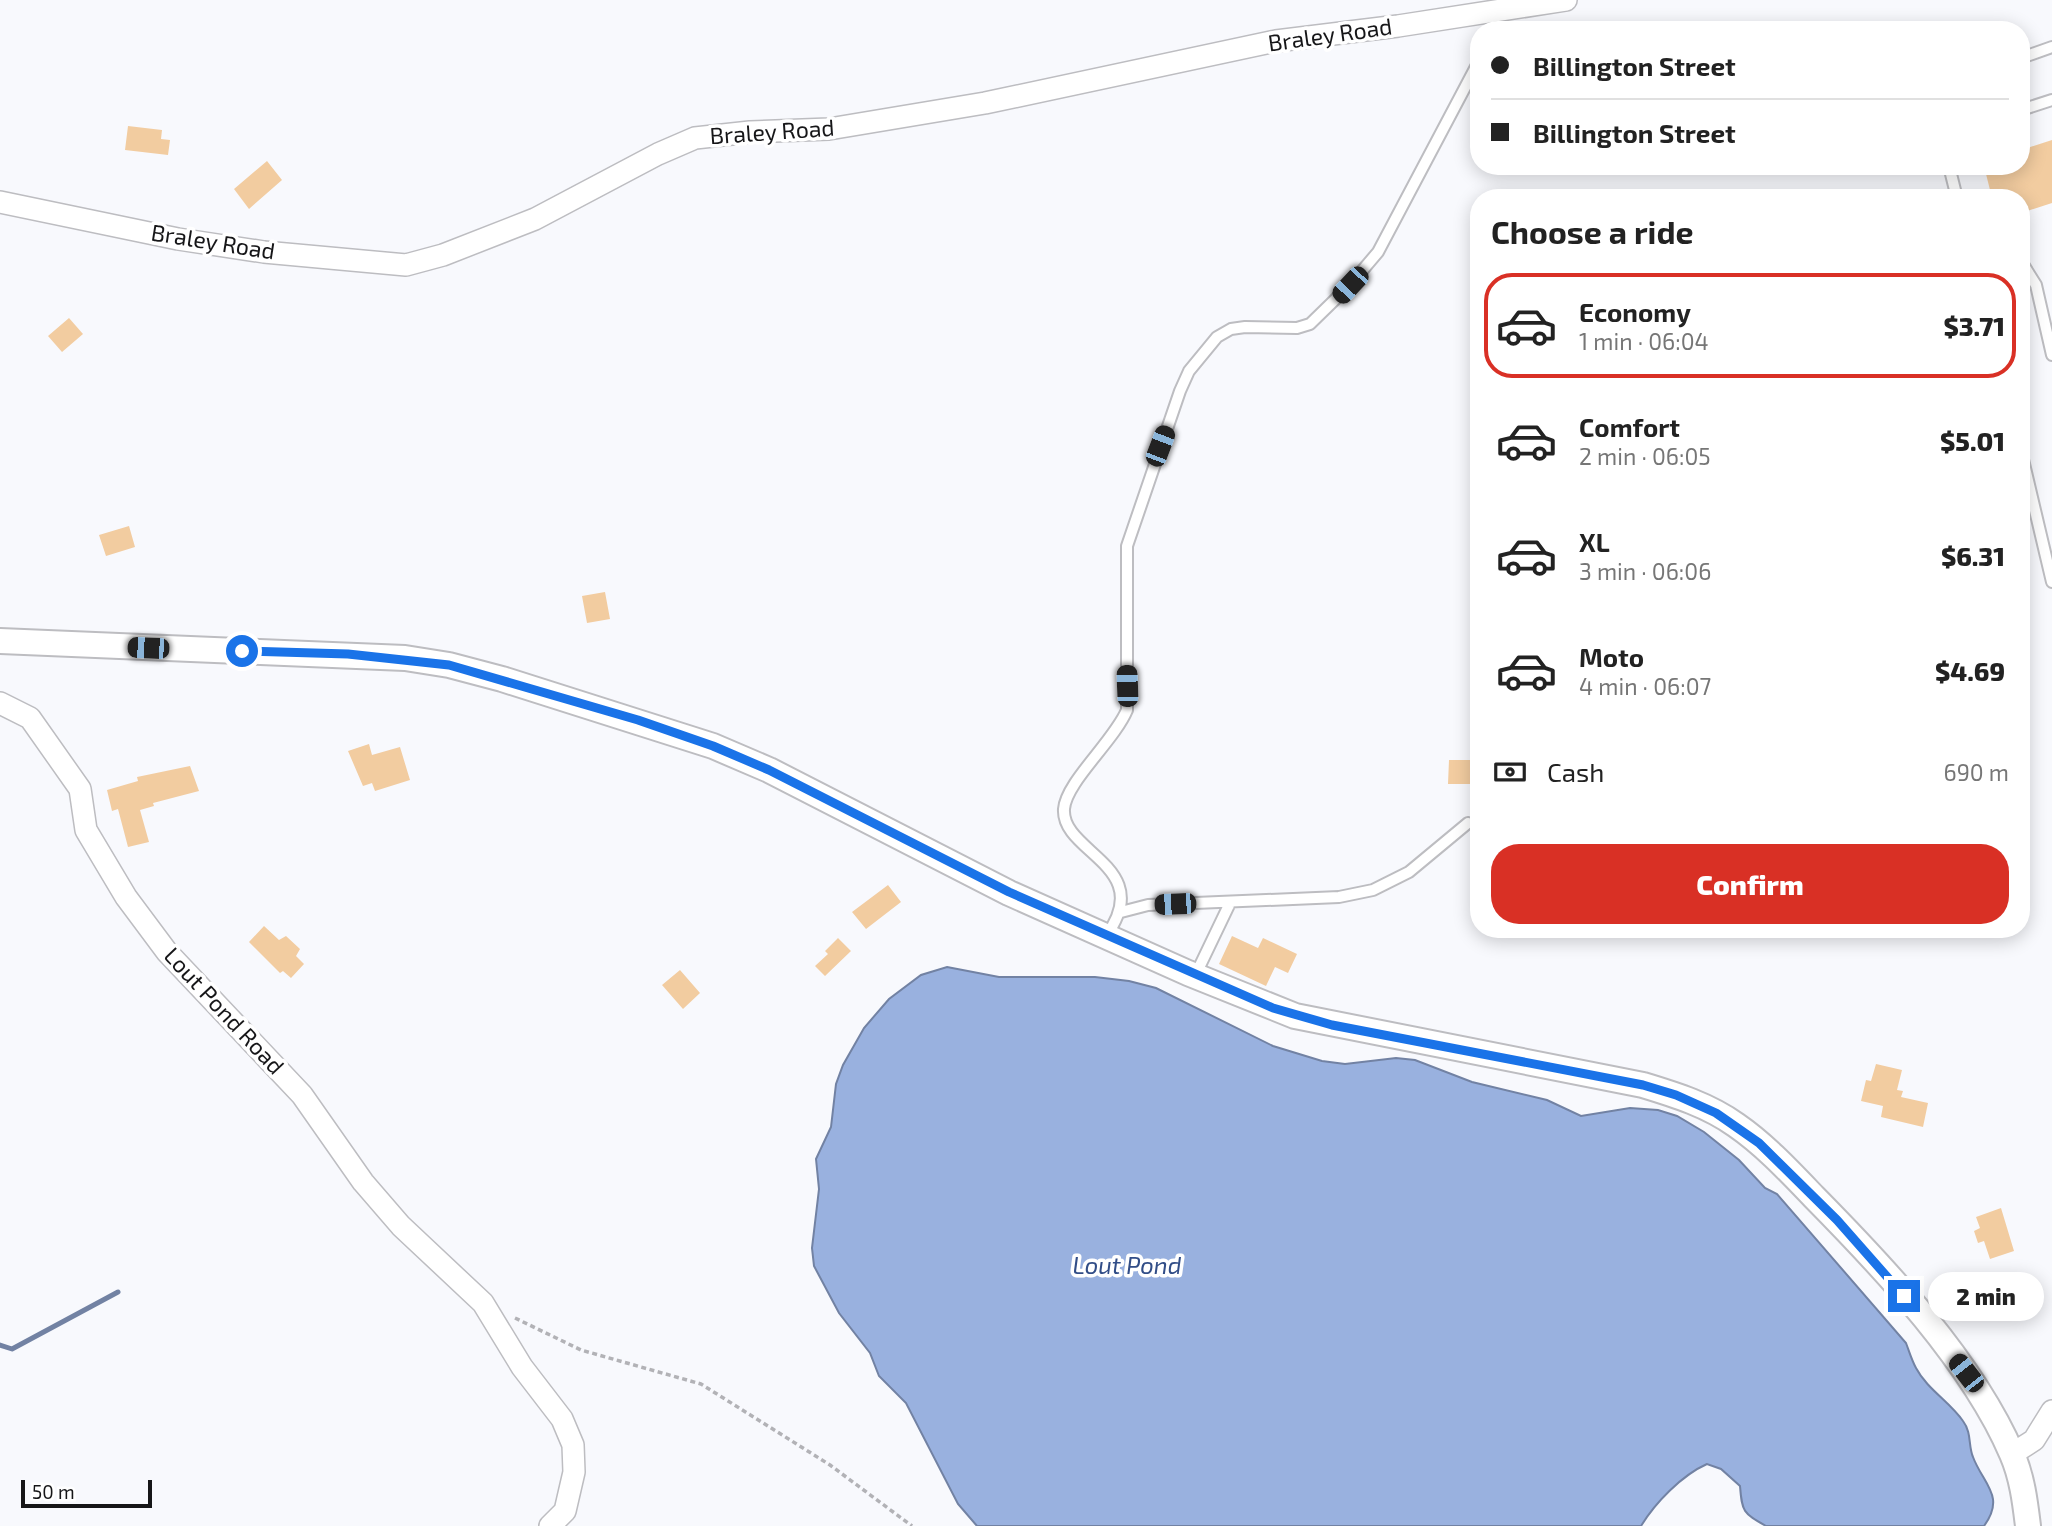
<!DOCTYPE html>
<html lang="en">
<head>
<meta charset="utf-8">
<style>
  :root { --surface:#fff; --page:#f6f6f6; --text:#222; --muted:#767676; --line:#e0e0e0; --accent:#d93025 }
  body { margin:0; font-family:"Exo 2",sans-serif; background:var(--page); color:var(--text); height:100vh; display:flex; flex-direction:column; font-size:26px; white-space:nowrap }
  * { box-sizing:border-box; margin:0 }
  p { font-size:23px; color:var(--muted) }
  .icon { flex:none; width:38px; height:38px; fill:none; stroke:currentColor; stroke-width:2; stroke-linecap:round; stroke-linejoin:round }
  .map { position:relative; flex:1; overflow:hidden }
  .drawer { position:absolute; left:1470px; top:189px; width:560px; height:749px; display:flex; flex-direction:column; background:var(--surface); border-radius:28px; box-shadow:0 4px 18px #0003 }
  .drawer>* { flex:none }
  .top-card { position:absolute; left:1470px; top:21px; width:560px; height:154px; border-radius:28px; box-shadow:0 4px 18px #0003; display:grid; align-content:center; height:154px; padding:0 21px; background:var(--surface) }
  .scale { position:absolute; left:21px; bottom:18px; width:131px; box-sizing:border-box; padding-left:7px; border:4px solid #161618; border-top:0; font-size:19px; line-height:24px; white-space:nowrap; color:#161618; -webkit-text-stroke:5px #fff; paint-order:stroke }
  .end { position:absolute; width:32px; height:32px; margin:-16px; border:9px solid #1a73e8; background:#fff; box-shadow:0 0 0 4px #fff }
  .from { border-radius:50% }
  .bubble { position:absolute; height:49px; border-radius:24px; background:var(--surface); box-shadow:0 4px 18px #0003; font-size:23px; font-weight:800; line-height:49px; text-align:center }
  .car { position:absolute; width:21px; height:42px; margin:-21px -10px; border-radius:9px; box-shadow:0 0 5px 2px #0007; background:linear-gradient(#222 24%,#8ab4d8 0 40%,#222 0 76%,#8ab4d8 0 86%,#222 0) }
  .top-card b { display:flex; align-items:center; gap:24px; height:66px; font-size:26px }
  .top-card b+b { border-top:2px solid var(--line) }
  .top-card i { width:18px; height:18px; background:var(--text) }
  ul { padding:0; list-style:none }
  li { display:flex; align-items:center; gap:21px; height:105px; margin:0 14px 10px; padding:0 7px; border:4px solid transparent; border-radius:28px }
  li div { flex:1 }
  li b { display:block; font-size:26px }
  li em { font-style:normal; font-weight:800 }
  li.current { border-color:var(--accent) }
  li>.icon { width:63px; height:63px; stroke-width:1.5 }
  h2 { padding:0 21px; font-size:32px; line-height:84px }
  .pay { display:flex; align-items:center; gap:18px; height:77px; padding:0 21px; font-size:26px }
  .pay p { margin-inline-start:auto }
  .primary-button { display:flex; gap:14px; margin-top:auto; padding:14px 21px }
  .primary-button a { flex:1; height:80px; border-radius:28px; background:var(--accent); color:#fff; font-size:28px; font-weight:800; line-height:80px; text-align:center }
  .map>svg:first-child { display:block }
</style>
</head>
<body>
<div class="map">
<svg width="2052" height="1526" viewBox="0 0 2052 1526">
  <rect width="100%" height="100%" fill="#f8f9fd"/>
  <path fill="#99b1df" stroke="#7282a3" stroke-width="2" d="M947,967L999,977H1095L1129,981L1156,988L1273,1046L1322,1061L1345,1064L1396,1058L1415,1060L1472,1082L1547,1100L1581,1116L1630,1108L1658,1110L1677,1116L1704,1132L1739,1160L1765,1188L1777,1194L1906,1343C1909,1351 1912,1361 1916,1368C1927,1389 1950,1402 1963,1421C1972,1433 1968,1445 1973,1457C1983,1484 2006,1496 1984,1526H1766C1743,1513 1742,1512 1740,1486L1721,1469L1707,1464C1682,1475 1655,1503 1641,1526H977L958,1504L906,1403L879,1376L870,1353L839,1313L814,1266L812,1248L819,1189L816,1159L831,1127L836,1084L843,1065L864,1028L889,999L921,975Z"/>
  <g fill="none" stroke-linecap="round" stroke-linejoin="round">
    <path stroke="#7282a3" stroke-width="5" d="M0,1345L12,1349L118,1292"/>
  </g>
  <path fill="#f2cca0" d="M128,126L162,130L161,139L170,140L168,155L125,150Z
    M2052,140V203L2021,213V198H1992L1984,166H2021V150Z
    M267,161L282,180L249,209L234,189Z
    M69,318L83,334L62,352L48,336Z
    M129,526L135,547L106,556L99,535Z
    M605,592L610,619L587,623L582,596Z
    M369,744L372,755L400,747L410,780L375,791L372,783L363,786L348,751Z
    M1449,760H1479V784H1448Z
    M190,766L199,791L153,803L154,806L140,810L149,842L128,847L118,809L112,811L107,790L138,781L137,777Z
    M888,885L901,902L866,929L852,912Z
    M264,926L279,940L286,936L300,949L296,956L304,964L291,978L283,971L280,973L249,942Z
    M1232,936L1258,948L1263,938L1297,954L1288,973L1275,967L1266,986L1219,964Z
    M838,938L851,951L825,976L815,966L828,954L825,951Z
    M680,970L700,993L683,1009L662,985Z
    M1876,1064L1902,1070L1897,1090L1903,1091L1901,1097L1928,1103L1923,1127L1881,1117L1883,1106L1861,1101L1866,1080L1871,1081Z
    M2001,1208L2014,1251L1990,1259L1984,1241L1978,1243L1974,1231L1980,1228L1976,1217Z"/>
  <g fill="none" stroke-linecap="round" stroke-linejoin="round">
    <g stroke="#bdbdc1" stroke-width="14">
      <path id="service" d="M2021,58L2052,47
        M2021,110L2052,100
        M1949,166L1957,198
        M2021,261L2036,285L2052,355
        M2021,451L2052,582
        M1121,912L1148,905L1339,897L1373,890L1409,872L1468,823
        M1106,936C1157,866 1061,853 1064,809C1066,782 1114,741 1127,710V546L1180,391L1189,371L1217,337L1231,329L1245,327L1297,328L1310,324L1350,285L1378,252L1479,61
        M1195,976L1230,903"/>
    </g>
    <g stroke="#bdbdc1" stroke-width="24">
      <path id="minor" d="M0,202L178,239L264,252L406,265L443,255L535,219L658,154L695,138L750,132L829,129L985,103L1276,41L1398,26L1566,0
        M0,703L30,718L80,789L86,830L126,897L167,952L302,1095L363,1182L401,1226L483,1303L522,1367L562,1419L573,1445L574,1472L565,1511L550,1526
        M2012,1454L2034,1440L2052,1411"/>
    </g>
    <g stroke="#bdbdc1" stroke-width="28">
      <path id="tertiary" d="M0,641L405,658L449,665L502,679L713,746L769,770L1009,893L1188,973L1295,1016L1643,1085C1676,1095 1708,1105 1736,1125C1765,1145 1790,1172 1814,1197C1884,1268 1972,1361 2012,1454C2022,1477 2025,1501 2028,1526"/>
    </g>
    <path stroke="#b2b2b6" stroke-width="3.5" stroke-dasharray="5 3.5" stroke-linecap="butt" d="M515,1318L581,1350L701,1384L830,1465L912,1526"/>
    <use href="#service" stroke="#fff" stroke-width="10"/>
    <use href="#minor" stroke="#fff" stroke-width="21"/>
    <use href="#tertiary" stroke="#fff" stroke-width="24"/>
  </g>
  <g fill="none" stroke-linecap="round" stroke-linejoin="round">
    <path stroke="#1a73e8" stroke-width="9" d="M242,651L348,654L449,665L638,720L713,746L769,770L1009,892L1273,1008L1332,1025L1643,1085L1676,1095L1716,1113L1759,1143L1837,1220L1904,1296"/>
  </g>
  <g text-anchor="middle" stroke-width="7" stroke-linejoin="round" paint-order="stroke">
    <g font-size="23" fill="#161618" stroke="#fff">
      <text transform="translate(1330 35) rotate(-8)" y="8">Braley Road</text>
      <text transform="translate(772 132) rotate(-4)" y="8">Braley Road</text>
      <text transform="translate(213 242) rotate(9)" y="8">Braley Road</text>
      <text transform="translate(224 1011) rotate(47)" y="8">Lout Pond Road</text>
    </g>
    <g font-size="24" font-style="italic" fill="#314d87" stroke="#fff">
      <text x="1127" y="1274">Lout Pond</text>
    </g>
  </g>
</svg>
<div class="scale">50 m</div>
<i class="end from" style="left:242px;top:651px"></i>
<i class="end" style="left:1904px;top:1296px"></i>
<div class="bubble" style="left:1928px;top:1272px;width:116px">2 min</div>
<i class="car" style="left:1350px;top:285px;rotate:223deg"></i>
<i class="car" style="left:1160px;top:446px;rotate:21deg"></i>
<i class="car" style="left:148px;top:648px;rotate:272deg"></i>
<i class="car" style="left:1127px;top:686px;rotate:358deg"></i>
<i class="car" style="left:1175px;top:904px;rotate:268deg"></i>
<i class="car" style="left:1966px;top:1373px;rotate:322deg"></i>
<div class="top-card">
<b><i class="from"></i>Billington Street</b>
<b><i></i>Billington Street</b>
</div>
<section class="drawer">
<h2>Choose a ride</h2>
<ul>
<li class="current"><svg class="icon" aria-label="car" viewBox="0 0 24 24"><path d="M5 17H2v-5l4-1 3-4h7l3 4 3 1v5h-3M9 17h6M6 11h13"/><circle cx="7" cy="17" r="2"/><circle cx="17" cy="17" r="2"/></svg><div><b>Economy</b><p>1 min · 06:04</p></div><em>$3.71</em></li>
<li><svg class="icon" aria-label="car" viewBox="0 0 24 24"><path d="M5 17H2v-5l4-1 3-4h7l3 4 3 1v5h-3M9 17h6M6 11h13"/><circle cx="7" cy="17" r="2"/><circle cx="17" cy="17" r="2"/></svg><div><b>Comfort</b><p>2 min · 06:05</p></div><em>$5.01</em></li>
<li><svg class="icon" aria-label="car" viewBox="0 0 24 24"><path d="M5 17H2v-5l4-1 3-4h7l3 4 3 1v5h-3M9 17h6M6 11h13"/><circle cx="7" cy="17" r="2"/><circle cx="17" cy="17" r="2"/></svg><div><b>XL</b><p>3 min · 06:06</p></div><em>$6.31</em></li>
<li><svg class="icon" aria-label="car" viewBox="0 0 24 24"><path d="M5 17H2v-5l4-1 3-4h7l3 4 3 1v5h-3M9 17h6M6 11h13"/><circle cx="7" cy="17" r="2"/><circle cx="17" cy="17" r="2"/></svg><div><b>Moto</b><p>4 min · 06:07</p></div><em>$4.69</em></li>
</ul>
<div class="pay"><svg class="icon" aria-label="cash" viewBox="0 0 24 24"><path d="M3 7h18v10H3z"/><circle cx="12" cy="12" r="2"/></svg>Cash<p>690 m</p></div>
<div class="primary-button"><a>Confirm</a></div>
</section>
</div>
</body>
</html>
